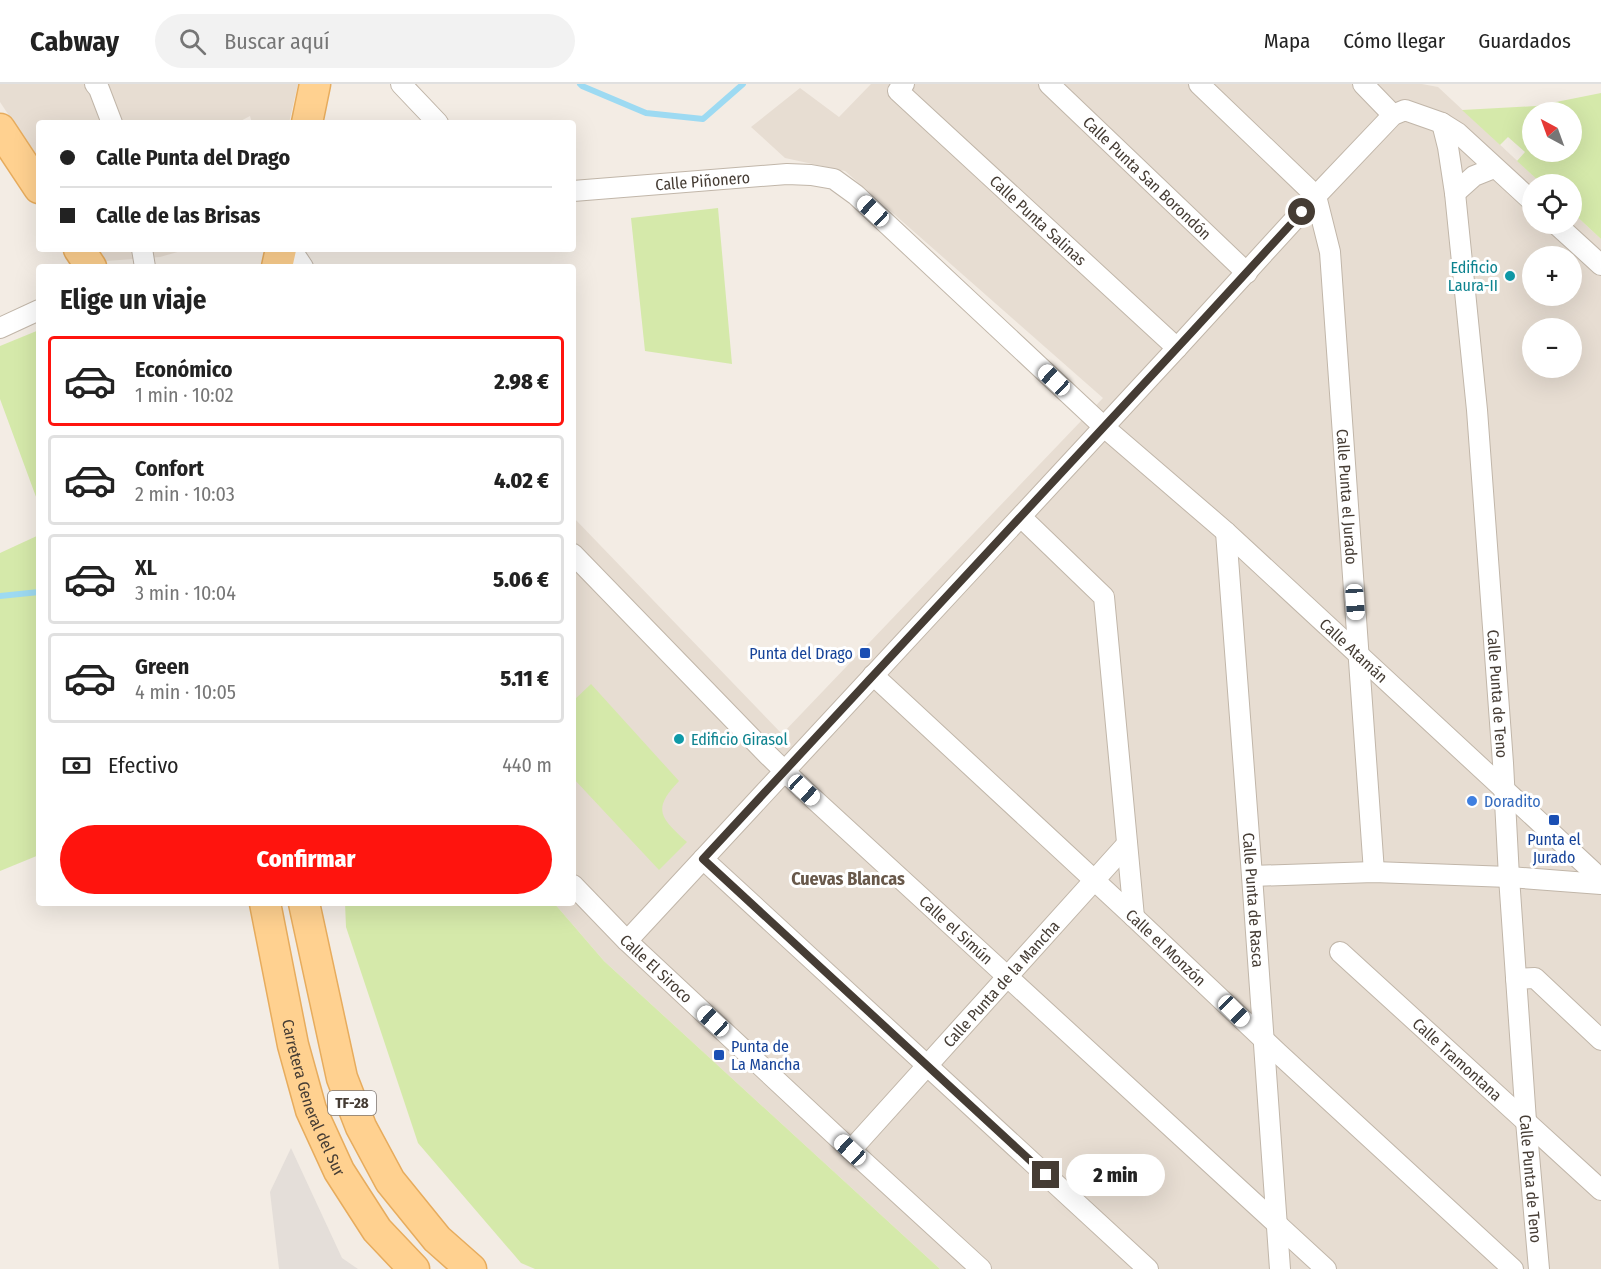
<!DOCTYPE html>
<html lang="es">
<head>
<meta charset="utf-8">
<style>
  :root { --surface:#fff; --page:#f2f2f2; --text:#222; --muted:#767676; --line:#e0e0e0; --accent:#ff140e }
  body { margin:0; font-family:"Fira Sans Condensed",sans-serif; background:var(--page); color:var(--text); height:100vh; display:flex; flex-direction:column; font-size:22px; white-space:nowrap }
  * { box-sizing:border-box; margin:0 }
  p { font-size:20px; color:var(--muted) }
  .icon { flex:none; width:33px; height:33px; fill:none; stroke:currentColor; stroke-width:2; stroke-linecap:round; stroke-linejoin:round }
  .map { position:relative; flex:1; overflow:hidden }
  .sheet { position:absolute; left:36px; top:180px; width:540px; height:642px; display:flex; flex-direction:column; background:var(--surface); border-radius:6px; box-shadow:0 6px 24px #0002 }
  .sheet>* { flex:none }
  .hud { position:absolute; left:36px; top:36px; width:540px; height:132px; border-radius:6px; box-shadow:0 6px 24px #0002; display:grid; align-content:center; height:132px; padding:0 24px; background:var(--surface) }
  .needle { width:39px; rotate:319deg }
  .buttons { position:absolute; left:1522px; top:18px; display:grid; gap:12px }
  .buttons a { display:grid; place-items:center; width:60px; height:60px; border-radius:50%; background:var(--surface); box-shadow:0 6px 24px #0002; font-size:30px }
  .end { position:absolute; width:27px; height:27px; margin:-14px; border:8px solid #453c34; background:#fff; box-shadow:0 0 0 3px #fff }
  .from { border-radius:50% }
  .bubble { position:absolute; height:42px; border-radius:21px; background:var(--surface); box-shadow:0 6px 24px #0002; font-size:20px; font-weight:800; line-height:42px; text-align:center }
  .car { position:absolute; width:18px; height:36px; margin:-18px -9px; border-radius:8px; box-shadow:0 0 4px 2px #0007; background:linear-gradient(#fff 24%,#345 0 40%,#fff 0 76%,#345 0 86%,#fff 0) }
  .hud b { display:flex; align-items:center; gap:21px; height:57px; font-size:22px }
  .hud b+b { border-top:2px solid var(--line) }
  .hud i { width:15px; height:15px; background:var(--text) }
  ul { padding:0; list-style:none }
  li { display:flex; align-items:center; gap:18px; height:90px; margin:0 12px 9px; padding:0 12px; border:3px solid var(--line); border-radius:6px }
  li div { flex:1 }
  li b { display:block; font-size:22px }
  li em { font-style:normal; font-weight:800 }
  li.current { border-color:var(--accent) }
  li>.icon { width:54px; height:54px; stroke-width:1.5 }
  h2 { padding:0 24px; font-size:27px; line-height:72px }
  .pay { display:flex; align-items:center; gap:15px; height:66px; padding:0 24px; font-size:22px }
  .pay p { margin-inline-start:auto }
  .button { display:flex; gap:12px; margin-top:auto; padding:12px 24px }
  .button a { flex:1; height:69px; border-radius:36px; background:var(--accent); color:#fff; font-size:24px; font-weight:800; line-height:69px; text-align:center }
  header { display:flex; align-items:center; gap:36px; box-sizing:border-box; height:84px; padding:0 30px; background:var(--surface); border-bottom:2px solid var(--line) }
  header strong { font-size:28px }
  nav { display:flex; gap:33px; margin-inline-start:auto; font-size:21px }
  .search { width:420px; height:54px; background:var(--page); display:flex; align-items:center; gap:15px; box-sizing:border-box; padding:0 21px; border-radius:33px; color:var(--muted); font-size:22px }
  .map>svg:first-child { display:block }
</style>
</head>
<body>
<header>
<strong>Cabway</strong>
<div class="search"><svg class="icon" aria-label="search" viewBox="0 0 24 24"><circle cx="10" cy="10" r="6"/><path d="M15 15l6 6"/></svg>Buscar aquí</div>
<nav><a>Mapa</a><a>Cómo llegar</a><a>Guardados</a></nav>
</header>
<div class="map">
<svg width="1601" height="1185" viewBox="0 0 1601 1185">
  <rect width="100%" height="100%" fill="#f3ece4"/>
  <path fill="#e7ddd2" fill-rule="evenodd" d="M0,0H298L289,39H252L250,32L237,39H39V77L0,18Z
    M871,0H1422L1438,3L1542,100H1533V140H1572V128L1601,155V1185H940L604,877L554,819H573V433L782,650L1103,314L845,87L785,74L751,43L800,4L839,33ZM1533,172H1572V212H1533ZM1533,244H1572V284H1533Z
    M97,165H188L160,173L106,177Z"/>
  <path fill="#e4ded9" d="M291,1064L342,1174L358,1185H279L270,1108Z"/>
  <path fill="#d5e9aa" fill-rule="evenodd" d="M1601,9V155L1572,128V100H1542L1517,77L1525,68L1508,53L1500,61L1462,26L1536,22ZM1533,28H1572V68H1533Z
    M718,124L732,280L645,267L631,134Z
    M39,246V421L0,315V262Z
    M39,451V771L0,787V469Z
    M591,600L679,697C651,726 661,734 687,758L659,786L573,694V617Z
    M345,819H554L604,877L940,1185H535L521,1179L418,1059L346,843Z"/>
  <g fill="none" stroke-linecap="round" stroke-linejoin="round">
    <path stroke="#9ddaf2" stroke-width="6" d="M580,0L582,2L646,29L703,35L743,0
      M0,512L39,508"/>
    <g stroke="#c1b6a9" stroke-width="22">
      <g id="street">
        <path d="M95,0L99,5L112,39"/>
        <path d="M401,0L438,39"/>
        <path id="s1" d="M904,0L898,7L1177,264"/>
        <path id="s2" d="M1049,0L1247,189"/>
        <path id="s3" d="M1199,0L1316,112L1330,168L1374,788"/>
        <path d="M1363,0L1393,31"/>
        <path id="s4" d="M1442,39L1448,63L1455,109L1477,326L1503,679L1509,793L1526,1037L1539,1185"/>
        <path id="s5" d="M573,107L787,90L811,91L834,95L856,111L1104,343L1226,448L1601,795"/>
        <path d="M1455,109L1474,92L1494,84"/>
        <path d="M1556,140L1601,181"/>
        <path d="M142,165L145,183"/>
        <path d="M291,165L303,183"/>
        <path d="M0,244L39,226"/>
        <path d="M1021,433L1104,513L1134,833"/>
        <path id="s6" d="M1226,448L1252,792L1280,1185"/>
        <path id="s7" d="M573,470L768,671L804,706L1326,1185"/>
        <path id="s8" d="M873,591L1134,833L1278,969L1513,1185"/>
        <path d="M703,775L1148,1185"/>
        <path d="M1252,792L1374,788L1509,793L1601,800"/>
        <path id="s9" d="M573,801L627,857L851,1066L981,1185"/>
        <path d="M627,857L1177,264L1316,112L1393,31L1405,26L1442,39L1458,49L1533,118"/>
        <path id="s10" d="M1340,868L1601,1106"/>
        <path d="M1516,895L1535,894L1601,956"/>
        <path id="s11" d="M851,1066L1127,760"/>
      </g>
    </g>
    <g stroke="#e7ac5d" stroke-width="33">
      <g id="primary">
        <path d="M307,39L315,0"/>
        <path d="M0,45L39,104"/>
        <path d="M79,165L91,183"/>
        <path d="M277,183L281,165"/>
        <path id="s12" d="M265,819L293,961L311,1026L339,1087L377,1146L414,1185"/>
        <path d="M304,819L342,994L361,1043L390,1097L437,1155L471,1185"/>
      </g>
    </g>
    <use href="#street" stroke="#fff" stroke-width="20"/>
    <use href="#primary" stroke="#ffd190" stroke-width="30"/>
  </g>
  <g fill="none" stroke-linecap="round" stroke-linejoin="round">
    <path stroke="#453c34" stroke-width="8" d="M1046,1091L703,775L1191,249L1302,128"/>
  </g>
  <g fill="#0f9aa8" stroke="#fff" stroke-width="2">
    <circle cx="1510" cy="192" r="6"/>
    <circle cx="679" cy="655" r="6"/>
  </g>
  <g fill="#1a4fb4" stroke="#fff" stroke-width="2">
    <rect x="859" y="563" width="12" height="12" rx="3"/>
    <rect x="1548" y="730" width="12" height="12" rx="3"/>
    <rect x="713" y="965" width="12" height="12" rx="3"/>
  </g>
  <circle fill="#3f7fe0" stroke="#fff" stroke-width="2" cx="1472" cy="717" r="6"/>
  <g text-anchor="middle" stroke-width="6" stroke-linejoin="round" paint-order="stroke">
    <rect fill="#fff" stroke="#7d7671" stroke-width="1.5" x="328" y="1007" width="48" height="24" rx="4.5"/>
    <g font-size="15" font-weight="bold" fill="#453c34">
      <text x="352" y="1024">TF-28</text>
    </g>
    <g font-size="16" fill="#453c34" stroke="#fff">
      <text dy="6" stroke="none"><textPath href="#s2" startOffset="136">Calle Punta San Borondón</textPath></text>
      <text dy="6" stroke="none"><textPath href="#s5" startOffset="130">Calle Piñonero</textPath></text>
      <text dy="6" stroke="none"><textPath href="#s1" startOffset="200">Calle Punta Salinas</textPath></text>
      <text dy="6" stroke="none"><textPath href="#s3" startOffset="465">Calle Punta el Jurado</textPath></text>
      <text dy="6" stroke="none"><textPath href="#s5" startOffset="964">Calle Atamán</textPath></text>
      <text dy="6" stroke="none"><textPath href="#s4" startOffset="574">Calle Punta de Teno</textPath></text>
      <text dy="6" stroke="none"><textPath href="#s6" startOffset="369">Calle Punta de Rasca</textPath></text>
      <text dy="6" stroke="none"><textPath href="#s7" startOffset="537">Calle el Simún</textPath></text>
      <text dy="6" stroke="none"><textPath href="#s8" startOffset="400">Calle el Monzón</textPath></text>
      <text dy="6" stroke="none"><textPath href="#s9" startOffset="118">Calle El Siroco</textPath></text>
      <text dy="6" stroke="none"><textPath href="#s11" startOffset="224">Calle Punta de la Mancha</textPath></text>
      <text dy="6" stroke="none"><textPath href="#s10" startOffset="159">Calle Tramontana</textPath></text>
      <text dy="6" stroke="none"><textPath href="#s12" startOffset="201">Carretera General del Sur</textPath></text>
      <text dy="6" stroke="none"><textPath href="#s4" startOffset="1060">Calle Punta de Teno</textPath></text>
    </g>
    <g font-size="16" fill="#0d838f" stroke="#fff" text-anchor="end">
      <text x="1498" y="189">Edificio<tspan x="1498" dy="18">Laura-II</tspan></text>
      <text x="691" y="661" text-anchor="start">Edificio Girasol</text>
    </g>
    <g font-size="16" fill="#164399" stroke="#fff" text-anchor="end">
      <text x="853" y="575">Punta del Drago</text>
      <text x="1554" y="761" text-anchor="middle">Punta el<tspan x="1554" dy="18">Jurado</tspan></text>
      <text x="731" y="968" text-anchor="start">Punta de<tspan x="731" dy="18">La Mancha</tspan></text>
    </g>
    <g font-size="16" fill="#366cbe" stroke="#fff" text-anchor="start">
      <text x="1484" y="723">Doradito</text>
    </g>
    <g font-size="18" font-weight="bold" fill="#68584a" stroke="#fff">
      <text x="848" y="801">Cuevas Blancas</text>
    </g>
  </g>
</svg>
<div class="buttons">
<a><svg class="needle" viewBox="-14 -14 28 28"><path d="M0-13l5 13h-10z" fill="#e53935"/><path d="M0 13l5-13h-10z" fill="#767676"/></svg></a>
<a><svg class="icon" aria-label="locate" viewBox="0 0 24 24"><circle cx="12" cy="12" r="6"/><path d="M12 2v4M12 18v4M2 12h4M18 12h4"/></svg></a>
<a>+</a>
<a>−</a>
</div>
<i class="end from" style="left:1302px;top:128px"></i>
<i class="end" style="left:1046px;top:1091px"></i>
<div class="bubble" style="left:1066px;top:1070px;width:99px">2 min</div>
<i class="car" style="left:873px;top:127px;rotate:313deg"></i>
<i class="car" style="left:1054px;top:296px;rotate:313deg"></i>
<i class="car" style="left:1355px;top:518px;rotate:176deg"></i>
<i class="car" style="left:804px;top:706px;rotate:133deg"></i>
<i class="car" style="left:1234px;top:927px;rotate:135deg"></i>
<i class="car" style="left:713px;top:937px;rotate:313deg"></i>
<i class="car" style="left:850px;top:1066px;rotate:313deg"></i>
<div class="hud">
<b><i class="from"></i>Calle Punta del Drago</b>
<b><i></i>Calle de las Brisas</b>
</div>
<section class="sheet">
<h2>Elige un viaje</h2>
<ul>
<li class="current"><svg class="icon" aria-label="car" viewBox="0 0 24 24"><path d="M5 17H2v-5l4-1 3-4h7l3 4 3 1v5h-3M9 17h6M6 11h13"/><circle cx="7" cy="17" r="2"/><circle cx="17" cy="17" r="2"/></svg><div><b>Económico</b><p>1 min · 10:02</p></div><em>2.98 €</em></li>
<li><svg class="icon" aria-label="car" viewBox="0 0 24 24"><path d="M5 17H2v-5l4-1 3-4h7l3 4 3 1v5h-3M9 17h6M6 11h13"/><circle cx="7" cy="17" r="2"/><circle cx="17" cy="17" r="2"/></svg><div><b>Confort</b><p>2 min · 10:03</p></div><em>4.02 €</em></li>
<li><svg class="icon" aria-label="car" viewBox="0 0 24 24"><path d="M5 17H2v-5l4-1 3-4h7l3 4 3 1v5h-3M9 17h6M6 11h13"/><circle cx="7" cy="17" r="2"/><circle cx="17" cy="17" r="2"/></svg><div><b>XL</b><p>3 min · 10:04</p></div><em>5.06 €</em></li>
<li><svg class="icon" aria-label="car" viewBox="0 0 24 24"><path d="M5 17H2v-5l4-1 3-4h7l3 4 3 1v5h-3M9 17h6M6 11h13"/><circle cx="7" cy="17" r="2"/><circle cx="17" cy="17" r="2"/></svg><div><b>Green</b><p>4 min · 10:05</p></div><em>5.11 €</em></li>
</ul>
<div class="pay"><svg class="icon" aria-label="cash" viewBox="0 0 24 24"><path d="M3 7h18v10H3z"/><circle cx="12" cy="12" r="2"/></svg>Efectivo<p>440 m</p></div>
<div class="button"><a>Confirmar</a></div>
</section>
</div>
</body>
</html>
